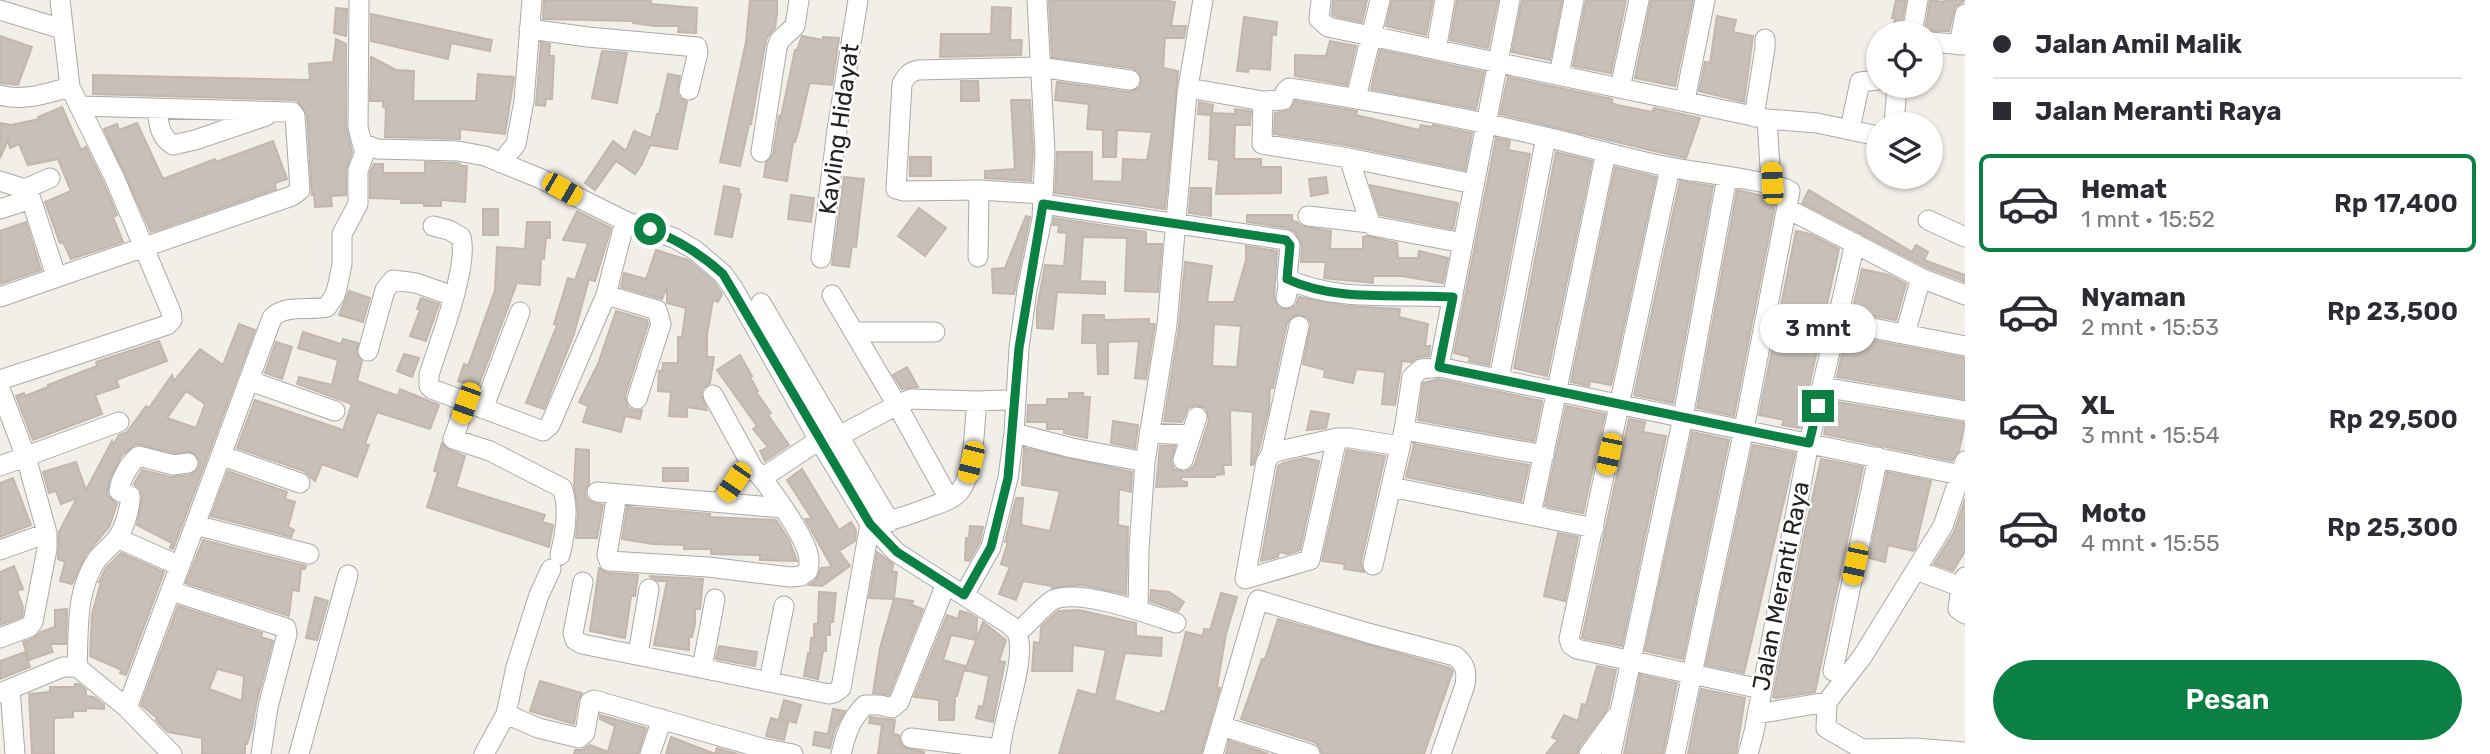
<!DOCTYPE html>
<html lang="id">
<head>
<meta charset="utf-8">
<style>
  :root { --surface:#fff; --page:#f2f2f3; --text:#2b2b33; --muted:#7c7c81; --line:#e1e1e2; --accent:#0b8043 }
  body { margin:0; font-family:Rubik,sans-serif; background:var(--page); color:var(--text); height:100vh; display:flex; flex-direction:column; font-size:26px; white-space:nowrap }
  * { box-sizing:border-box; margin:0 }
  p { font-size:23px; color:var(--muted) }
  .icon { flex:none; width:38px; height:38px; fill:none; stroke:currentColor; stroke-width:2; stroke-linecap:round; stroke-linejoin:round }
  .map { position:relative; flex:1; overflow:hidden }
  .sheet { display:flex; flex-direction:column; background:var(--surface); width:525px }
  .sheet>* { flex:none }
  .hud { display:grid; align-content:center; height:154px; padding:0 28px; background:var(--surface) }
  .tools { position:absolute; left:1866px; top:21px; display:grid; gap:14px }
  .tools a { display:grid; place-items:center; width:77px; height:77px; border-radius:50%; background:var(--surface); box-shadow:0 2px 5px #0004; font-size:35px }
  .end { position:absolute; width:32px; height:32px; margin:-16px; border:9px solid #0b8043; background:#fff; box-shadow:0 0 0 4px #fff }
  .from { border-radius:50% }
  .bubble { position:absolute; height:49px; border-radius:24px; background:var(--surface); box-shadow:0 2px 5px #0004; font-size:23px; font-weight:600; line-height:49px; text-align:center }
  .car { position:absolute; width:21px; height:42px; margin:-21px -10px; border-radius:9px; box-shadow:0 0 5px 2px #0007; background:linear-gradient(#f5c518 24%,#345 0 40%,#f5c518 0 76%,#345 0 86%,#f5c518 0) }
  .hud b { display:flex; align-items:center; gap:24px; height:66px; font-size:26px }
  .hud b+b { border-top:2px solid var(--line) }
  .hud i { width:18px; height:18px; background:var(--text) }
  ul { padding:0; list-style:none }
  li { display:flex; align-items:center; gap:21px; height:98px; margin:0 14px 10px; padding:0 14px; border:4px solid transparent; border-radius:10px }
  li div { flex:1 }
  li b { display:block; font-size:26px }
  li em { font-style:normal; font-weight:600 }
  li.selected { border-color:var(--accent) }
  li>.icon { width:63px; height:63px; stroke-width:1.5 }
  .action { display:flex; gap:14px; margin-top:auto; padding:14px 28px }
  .action a { flex:1; height:80px; border-radius:42px; background:var(--accent); color:#fff; font-size:28px; font-weight:600; line-height:80px; text-align:center }
  main { display:flex; flex:1; min-height:0 }
  .map>svg:first-child { display:block }
</style>
</head>
<body>
<main>
<div class="map">
<svg width="1965" height="754" viewBox="0 0 1965 754">
  <rect width="100%" height="100%" fill="#f2efe9"/>
  <path fill="#c7bfb8" stroke="#c4b6ab" stroke-width="2" fill-rule="evenodd" d="M544,0H651V4L697,8L696,33L678,32L679,26H654L633,23V21L543,19Z
    M750,0H777V13L775,28L767,37L765,45L751,124H749L740,166L720,162L746,42Z
    M1049,0H1161L1175,2L1171,26H1186L1184,38H1165L1163,68L1178,71L1165,209L1055,193L1057,152H1092V181L1122,182L1123,159L1147,160L1152,132L1117,130L1116,157H1103V130L1087,129L1089,104L1055,100L1057,82L1129,92L1139,88L1142,81L1138,71L1132,68L1052,57Z
    M1333,0H1367L1362,22L1334,16L1332,14Z
    M1392,0H1433L1426,35L1386,26Z
    M1457,0H1498L1488,48L1450,40Z
    M1522,0H1562L1550,60L1512,52Z
    M1586,0H1626L1611,73L1573,66Z
    M1651,0H1693L1675,86L1635,78Z
    M1896,0H1906L1900,33H1893L1895,18H1892Z
    M1930,0L1944,2V0H1965L1955,7L1949,31H1925Z
    M992,7L1011,8L1010,40H1022L1021,55L940,57L941,34H991Z
    M336,8L347,9L346,36L334,33Z
    M371,14L492,40L490,51L451,43L448,59L371,41Z
    M1717,16L1736,20L1733,32L1753,36L1744,102L1699,91L1705,62L1710,63Z
    M1244,17L1277,22L1276,35L1272,34L1270,70L1249,68L1248,72L1237,71Z
    M0,36L32,47L18,85L0,83Z
    M802,36L823,40V37L839,38L832,85L810,83L808,89L799,129L795,142H793L787,181L764,177L766,163L773,154L779,116L781,117L795,50H797Z
    M336,39L346,44V127L352,152L346,170V195L331,196L332,206L315,207L314,194L312,195L307,115L297,100L93,94V75L310,80L309,64L333,62Z
    M1330,41L1356,46L1347,85L1295,76V55L1326,56Z
    M541,43L550,44L549,56H554L552,99H546L545,106L536,105Z
    M1380,50L1484,72L1476,109L1371,89Z
    M602,51L627,53L617,103L592,98Z
    M371,57L396,70L414,71L413,101H476L478,74L514,77L505,134L460,129V139L385,137L386,108L383,107V101H370Z
    M668,74L680,76L677,93L681,99L687,102L677,149L650,145L642,164L635,174L616,161L595,190L585,183L613,141L626,151L634,131L651,138L657,114H659Z
    M1508,77L1612,99V103L1617,105L1652,112L1654,108L1700,118L1686,158L1654,151L1500,114Z
    M961,81H978L979,101H961Z
    M1011,100H1030L1033,151L1031,181L985,178V171L1015,169Z
    M1295,101L1357,111L1356,115L1419,130L1421,125L1433,127V125L1472,133L1465,170L1351,146L1274,134L1275,113L1290,110Z
    M1199,102L1213,105L1212,113L1235,114V109L1251,111L1250,125H1235L1234,159H1261V167H1281V193L1216,194L1219,160L1209,159L1211,115L1198,114Z
    M62,107L81,150L86,147L104,184L117,215L113,217L123,242L71,259L63,242L60,243L45,202L71,191L58,159L28,165L19,144L10,148L8,140L0,158V123L11,125L39,119L38,117Z
    M137,123L163,179L215,159L216,162L273,141L287,179L275,183L276,189L151,232L104,129L117,124L119,130Z
    M1496,138L1510,141L1508,150L1530,154L1489,365L1469,361L1470,357L1454,353Z
    M1556,152L1592,161L1547,376L1514,368Z
    M910,157H931V176H910Z
    M425,162L457,163L460,164V166H467L465,202L441,200V206H424V203H401V199L370,198V172L374,164H383V173H425Z
    M1615,167L1656,177L1611,385L1590,381L1589,386L1571,382Z
    M844,177L864,179L856,247L852,246L849,267L832,265Z
    M1326,177L1328,193L1311,196L1309,179Z
    M1680,181L1713,186L1673,403L1634,395Z
    M1370,185L1458,203L1453,229L1380,215Z
    M724,186L739,189V194H741L732,237L715,234Z
    M1191,188H1211V216L1189,213Z
    M1737,190L1776,199L1734,416L1697,408Z
    M1809,190L1912,252L1916,245L1928,252L1924,260L1965,275V282L1926,267L1802,203Z
    M791,195L814,198L811,222L788,219Z
    M919,208L946,228L925,256L898,236Z
    M483,209H498V235H483Z
    M577,211L611,228L595,281L589,279L574,334L544,409L526,403L557,325L554,324L568,278L575,280L588,243L563,240Z
    M1247,215H1292V221L1297,222L1301,226L1331,231L1330,249H1363V237L1367,236L1397,243L1398,258H1418L1419,251L1448,258L1443,283L1402,276H1373V283L1324,278L1326,262H1301L1302,245L1295,232L1288,228L1247,222Z
    M1026,216L1030,217L1014,294L993,293L992,269L1005,268Z
    M1054,218L1146,232V244H1162L1158,292L1125,291L1127,238L1083,237L1080,281L1105,282V294L1057,292L1053,329L1037,328V308L1045,265L1064,266L1067,233L1058,232L1059,225H1053Z
    M26,222L41,270L0,284V231Z
    M527,222H550V238H546L544,259H541L540,285L517,283L478,387L458,381L464,364L468,366L495,290L497,247L525,249Z
    M1796,231L1810,234L1839,249L1800,428L1782,425L1784,420L1759,415Z
    M1246,246L1277,251L1274,297L1279,308L1291,309L1296,305L1299,297L1346,306L1400,309L1399,317L1428,324L1425,346H1430L1429,356L1419,357L1411,362L1402,361L1395,405L1382,404L1385,372L1356,369L1353,383L1324,377L1325,370L1303,364L1311,323L1307,317L1295,315L1287,323L1273,388H1270L1269,408L1259,449L1253,465H1251L1253,412L1230,410L1231,465H1223L1224,474L1215,475V477H1181V481L1187,482V486L1156,487L1160,446H1175L1171,462L1174,469L1185,472L1191,469L1195,464L1209,420L1206,408L1195,405L1188,408L1182,422L1164,421L1179,327L1185,262L1212,266L1207,302H1234L1246,260ZM1214,324L1241,326L1237,367L1212,366Z
    M656,250L688,260L714,282L722,294L718,302L713,300L707,334V357H714L710,383L703,388L701,394L707,410L687,407V417L669,416L671,392L658,391L659,371H662L663,363H678V337H682L686,308L667,303V286L662,299L621,287L624,273L646,279Z
    M1862,269L1889,275L1906,284L1896,320L1852,312Z
    M349,291L370,298L363,322L339,315Z
    M421,298L439,304L426,341L410,336L420,310L417,309Z
    M616,311L647,320L648,324L625,396L628,408L634,411L642,410L640,419L625,416L621,432L583,422L588,406L579,402L598,364Z
    M1083,315H1104V320L1149,319V324H1155L1146,379L1135,378L1139,341L1108,342V374H1098L1097,343H1082Z
    M239,324L255,330L173,549L170,548L172,543L137,525L142,496L140,489L134,484L142,470L170,477L190,475L199,468L200,461L192,452L174,453L136,444L122,455L110,478L107,495L117,504L109,527L86,554L72,584L60,581L65,562L58,559L59,532L77,498L61,504L56,491L49,493L43,472L76,462L86,490L112,441L113,445L119,435L127,432L146,406L149,408L172,375L174,381L200,349L223,365ZM186,391L205,404L196,428L167,418Z
    M303,332L341,344L343,339L358,343L356,353L362,361L357,381L398,396L400,389L439,405L430,429L377,412L365,444L369,445L357,477L322,464L315,481L304,471L237,448L255,400L343,430L352,404L297,384L299,377L332,385L338,360L298,348Z
    M1846,335L1965,358V399L1837,377Z
    M159,341L167,361L116,380L119,387L95,395L102,414L33,440L16,396L24,393L25,396L48,387V385L97,366L96,362Z
    M276,342L292,347L282,379L265,373Z
    M404,354L419,358L412,377L397,371Z
    M740,355L752,376L750,377L758,391L756,392L771,413L768,415L789,445L765,461L760,451L768,447L753,429L757,426L717,370Z
    M907,367L918,387L902,389L893,375Z
    M1438,379L1542,401L1534,441L1418,420L1423,383Z
    M1069,393H1083V397H1090L1087,438L1064,433V429H1047V422H1027L1028,405H1047V399H1069Z
    M1831,401L1965,423L1959,451L1952,461L1824,434Z
    M1566,406L1605,414L1583,513L1545,506Z
    M1311,411L1329,414L1326,428L1307,430Z
    M1629,419L1645,422L1643,432L1666,436L1622,646L1582,638Z
    M1113,421L1138,425L1135,448L1111,443Z
    M1692,432L1729,440L1683,659L1645,651Z
    M442,443L449,450L465,456L456,487L545,515L542,522L553,525L549,547L427,507L438,472L434,471Z
    M1414,444L1529,465L1521,501L1406,477Z
    M1753,445L1795,453L1744,673L1706,665Z
    M1024,448L1132,472L1131,492L1119,489L1118,525L1128,527L1126,594L1082,585L1052,588V586L1023,581L1016,600L999,594L1010,567L1001,564L1008,542H1005L1016,498H1023L1021,525L1050,531L1060,491L1022,485Z
    M576,449L589,450V484L585,492L586,498L591,502L603,505L597,538H576L578,513L574,486Z
    M1347,450L1385,456L1361,562L1364,572L1344,569L1345,564L1322,561Z
    M1304,458L1319,461L1300,550L1288,554L1279,552L1278,557L1261,561L1278,466L1283,463Z
    M1821,459L1863,467L1815,692L1776,698L1773,697L1805,531Z
    M663,468H688V481H663Z
    M802,469L839,530L851,522L856,530L855,541L839,551L850,566L822,586L809,585L816,580L821,568L832,567L805,519H812L787,480Z
    M228,471L287,492L285,499L295,502L288,527L294,530L291,537L211,516Z
    M1887,472L1931,481L1915,549L1913,551L1888,545L1885,562L1869,558Z
    M13,478L31,525L0,537V483Z
    M1965,499V551L1953,571L1934,564L1954,532Z
    M627,507L710,514V517L776,520L789,540L797,561L760,560V555L711,554V549H684V545L653,544L622,539Z
    M970,526L983,527L980,542L969,561L965,560L966,538H969Z
    M1558,533L1578,537L1565,601L1544,596Z
    M203,540L306,566L305,569H301L299,591L292,590L289,616L186,583Z
    M877,552L893,564L892,572H897L894,598L913,601L912,605L923,609L889,695L873,693L880,648L894,599L869,598Z
    M121,553L164,572L126,675L120,673L122,670L90,656L92,614L101,582H99L106,568Z
    M14,566L23,589L17,591L23,607L22,617L0,625V572Z
    M599,568L608,573L638,575L635,596H631L625,638L590,631Z
    M649,576L703,579L700,609H695V624L692,637H689V650L654,645L667,581H658Z
    M1151,590L1169,592L1184,602L1178,611L1150,601Z
    M819,592L836,593L833,622H830V635H826V651H823L818,679L804,676L808,653H810L811,638H814V624H818Z
    M1221,593L1237,597L1226,634L1217,687L1220,688L1201,754H1059L1078,690L1096,695L1106,650L1073,645L1072,671H1032L1034,642L1040,643L1041,627L1044,624L1058,611L1079,610L1136,623V636L1162,638L1161,656L1125,653L1114,700L1160,714L1161,711L1165,712L1186,632L1203,636L1204,629L1210,630Z
    M315,597L328,601L317,640L306,638Z
    M178,606L262,633L261,637L273,641L256,704L252,728L247,744H245V754H202V738L168,732L156,720L157,718L141,705ZM217,669L244,676L242,701L209,689Z
    M67,609L66,644H50L53,652L29,660L23,642L34,638L41,632L55,627V610Z
    M960,611L968,613L977,618L976,640L951,635L943,660L965,666L957,696H955L954,720H939V700L914,697L947,615L958,619Z
    M1278,619L1450,668L1453,671L1424,754H1322L1319,746L1314,742L1241,719L1262,659H1265Z
    M983,622L1006,640L999,661L1005,662L993,722L976,718L979,706L983,707L989,676L965,670Z
    M719,646L757,652L755,666L716,659Z
    M25,652L30,667L0,679V661Z
    M1597,666L1616,670L1608,708L1579,747L1577,754H1546L1558,740L1552,737L1564,715L1578,721L1582,704L1586,705Z
    M1640,675L1677,683L1663,754H1624Z
    M540,681L582,693L578,700L574,724L530,711Z
    M75,684H79L86,690V696L94,697L104,705V709L86,708V711H73V717L54,718V754H32L29,694L50,692V687H75Z
    M1701,689L1745,698L1736,754H1688Z
    M784,700L801,705L796,723L779,718Z
    M833,709L845,711L835,729L830,748L813,745L815,732L828,734Z
    M600,715L646,728L638,754H574L575,750H582L590,745L608,752L615,726L600,719Z
    M870,717L895,720L893,734L899,735L900,742L903,747L924,752V754H878L882,725L869,723Z
    M771,718L788,723L784,740L766,736Z
    M671,737L715,754L717,748L738,754H666Z
    M1229,741L1269,754H1226Z"/>
  <g fill="none" stroke-linecap="round" stroke-linejoin="round">
    <g stroke="#a9a9a9" stroke-width="21">
      <path id="minor" d="M359,0L358,127L362,143L377,149L458,151L485,156L539,178L625,221L674,238L695,250L723,274L733,288L819,440L870,524L896,552L1010,625C1012,628 1016,630 1017,633C1028,660 1000,725 1000,754
        M1321,0L1319,19L1328,27L1767,119L1771,183
        M0,10L62,29
        M529,29L588,37L697,47L698,52L689,90
        M1912,33L1918,0
        M1930,42L1965,45
        M1959,45L1965,14
        M1436,50L1445,0
        M1559,75L1574,0
        M1188,88L1263,101L1262,144L1349,158L1474,184
        M1620,88L1639,0
        M0,95C23,102 47,93 70,87
        M1356,98L1380,0
        M1685,100L1705,0
        M1263,101L1283,100L1285,92L1289,88C1375,101 1461,117 1546,137C1593,148 1639,163 1686,170C1705,173 1780,183 1790,191L1744,429L1675,754
        M157,109C159,124 159,136 173,145L195,140L266,116
        M1754,117L1765,48V39
        M1767,119L1817,123L1878,136
        M1894,124L1897,86
        M1850,129L1860,82L1878,80
        M761,152L777,48L779,41L795,26L799,0
        M1349,158L1370,223L1373,226L1463,243
        M501,163L516,144L524,101L532,0
        M1670,168L1569,639L1571,645L1577,649L1761,689
        M0,181L25,189L50,178
        M25,189L31,199L56,276
        M1043,194L979,190L904,191L896,189L902,84C906,76 909,72 918,70L1039,67L1130,80
        M1043,204L1286,240L1290,245L1287,279C1339,303 1397,293 1453,297
        M0,209L31,199
        M1788,209L1921,278L1965,295
        M1308,216L1370,223
        M1928,220L1965,237
        M433,226L449,230L461,237C469,267 439,342 429,375V386L432,389L543,431L550,425L606,295L625,221
        M978,257L979,190
        M821,258L837,130L858,0
        M606,295L657,310L661,324L637,399
        M832,295L897,405L911,399L977,401
        M0,297L292,196L300,190L295,116L292,112L80,106
        M1286,298L1289,280
        M761,303L839,436
        M1836,321L1965,346
        M854,332H935
        M1905,334L1921,278
        M368,351L385,290L393,280L416,283L453,296
        M1439,367L1510,0
        M1499,379L1546,137
        M0,380L167,325L172,320L171,312L115,179L70,87L60,0
        M250,381L335,411
        M1822,387L1965,411
        M0,389L26,457L47,533V549L33,622L29,627L0,638
        M713,395L753,468
        M466,403L453,439L490,451L562,488C570,508 565,535 560,555
        M483,409L520,312
        M1404,430L1544,455
        M1014,433L1072,448L1145,462L1167,325L1187,93L1203,0
        M1149,433L1191,435
        M1337,438L1279,451L1271,454L1266,462L1245,579L1310,560L1337,438H1350L1400,446
        M1271,454L1299,326
        M223,456L300,483
        M1183,460L1197,417
        M1965,461L1943,526L1862,657L1827,702L1826,728L1862,749L1915,748L1965,752
        M0,466L119,422
        M762,478L819,440
        M1391,487L1594,528
        M597,492L783,508
        M617,494L607,555L609,561L708,567L790,577L801,576L808,571C809,565 810,560 808,554C803,533 768,484 753,468L741,473L720,502
        M1531,515L1606,152
        M890,522L839,436L897,405L949,499
        M195,525L309,554
        M117,538L180,566
        M0,550L47,533
        M1373,565L1404,430L1412,377L1421,369L1439,367L1965,476
        M1916,570L1961,587
        M1965,577L1961,587L1958,609L1965,614
        M583,582L573,633L575,640L582,644L829,694L834,693L841,688L870,524C889,522 904,517 922,510C934,505 952,501 960,491C975,472 974,425 977,401L1005,400
        M171,591L286,628L287,634L268,707L261,754
        M964,595L991,547L1008,478L1014,433L1019,348L1027,290L1042,219L1045,151L1037,0
        M1138,610L1139,550L1145,462
        M1017,633C1025,627 1046,603 1053,600C1080,588 1149,614 1176,623
        M638,654L649,589
        M77,667C79,631 75,593 96,561C102,552 112,546 118,537C124,528 131,507 130,496L119,491C120,480 130,462 139,456L173,465L188,463
        M702,668L715,599
        M1833,671L1878,457
        M769,681L784,606
        M10,689L15,754
        M0,693L63,667H77L127,708L172,754
        M127,708L272,318C284,304 310,311 327,307L335,295L338,284L342,264V234L358,204V170L365,152L362,143
        M506,714L538,728L579,738L585,733L590,702L594,700L761,748L793,754
        M1757,714L1827,702
        M1221,726L1310,754
        M911,738L1000,749
        M299,754L348,575
        M484,754L506,714L516,667L539,595L551,569
        M650,754L662,719
        M841,754C846,734 850,720 865,705H880L892,708L899,702L946,584
        M1213,754L1258,600L1368,633L1455,656C1466,664 1467,673 1465,685L1441,754
        M1589,754L1615,718
        M1611,754L1683,417L1727,177
        M1748,754L1754,732L1809,443L1855,243"/>
    </g>
    <use href="#minor" stroke="#fff" stroke-width="19"/>
  </g>
  <g fill="none" stroke-linecap="round" stroke-linejoin="round">
    <path stroke="#0b8043" stroke-width="9" d="M650,229C678,240 700,253 723,274L870,524L897,552L964,595L991,547L1008,478L1019,348L1043,204L1286,240L1290,245L1287,279C1339,303 1397,293 1453,297L1439,367L1809,443L1818,406"/>
  </g>
  <g text-anchor="middle" stroke-width="5" stroke-linejoin="round" paint-order="stroke">
    <g font-size="24" fill="#222" stroke="#fff">
      <text transform="translate(839 129) rotate(-82)" y="8">Kavling Hidayat</text>
      <text transform="translate(1781 586) rotate(-79)" y="8">Jalan Meranti Raya</text>
    </g>
  </g>
</svg>
<div class="tools">
<a><svg class="icon" aria-label="locate" viewBox="0 0 24 24"><circle cx="12" cy="12" r="6"/><path d="M12 2v4M12 18v4M2 12h4M18 12h4"/></svg></a>
<a><svg class="icon" aria-label="layers" viewBox="0 0 24 24"><path d="M12 4l9 5-9 5-9-5zM3 14l9 5 9-5"/></svg></a>
</div>
<i class="end from" style="left:650px;top:229px"></i>
<i class="end" style="left:1818px;top:406px"></i>
<div class="bubble" style="left:1760px;top:304px;width:116px">3 mnt</div>
<i class="car" style="left:1772px;top:183px;rotate:357deg"></i>
<i class="car" style="left:562px;top:189px;rotate:120deg"></i>
<i class="car" style="left:466px;top:403px;rotate:200deg"></i>
<i class="car" style="left:1609px;top:454px;rotate:192deg"></i>
<i class="car" style="left:971px;top:462px;rotate:194deg"></i>
<i class="car" style="left:734px;top:482px;rotate:214deg"></i>
<i class="car" style="left:1855px;top:564px;rotate:192deg"></i>
</div>
<section class="sheet">
<div class="hud">
<b><i class="from"></i>Jalan Amil Malik</b>
<b><i></i>Jalan Meranti Raya</b>
</div>
<ul>
<li class="selected"><svg class="icon" aria-label="car" viewBox="0 0 24 24"><path d="M5 17H2v-5l4-1 3-4h7l3 4 3 1v5h-3M9 17h6M6 11h13"/><circle cx="7" cy="17" r="2"/><circle cx="17" cy="17" r="2"/></svg><div><b>Hemat</b><p>1 mnt · 15:52</p></div><em>Rp 17,400</em></li>
<li><svg class="icon" aria-label="car" viewBox="0 0 24 24"><path d="M5 17H2v-5l4-1 3-4h7l3 4 3 1v5h-3M9 17h6M6 11h13"/><circle cx="7" cy="17" r="2"/><circle cx="17" cy="17" r="2"/></svg><div><b>Nyaman</b><p>2 mnt · 15:53</p></div><em>Rp 23,500</em></li>
<li><svg class="icon" aria-label="car" viewBox="0 0 24 24"><path d="M5 17H2v-5l4-1 3-4h7l3 4 3 1v5h-3M9 17h6M6 11h13"/><circle cx="7" cy="17" r="2"/><circle cx="17" cy="17" r="2"/></svg><div><b>XL</b><p>3 mnt · 15:54</p></div><em>Rp 29,500</em></li>
<li><svg class="icon" aria-label="car" viewBox="0 0 24 24"><path d="M5 17H2v-5l4-1 3-4h7l3 4 3 1v5h-3M9 17h6M6 11h13"/><circle cx="7" cy="17" r="2"/><circle cx="17" cy="17" r="2"/></svg><div><b>Moto</b><p>4 mnt · 15:55</p></div><em>Rp 25,300</em></li>
</ul>
<div class="action"><a>Pesan</a></div>
</section>
</main>
</body>
</html>
